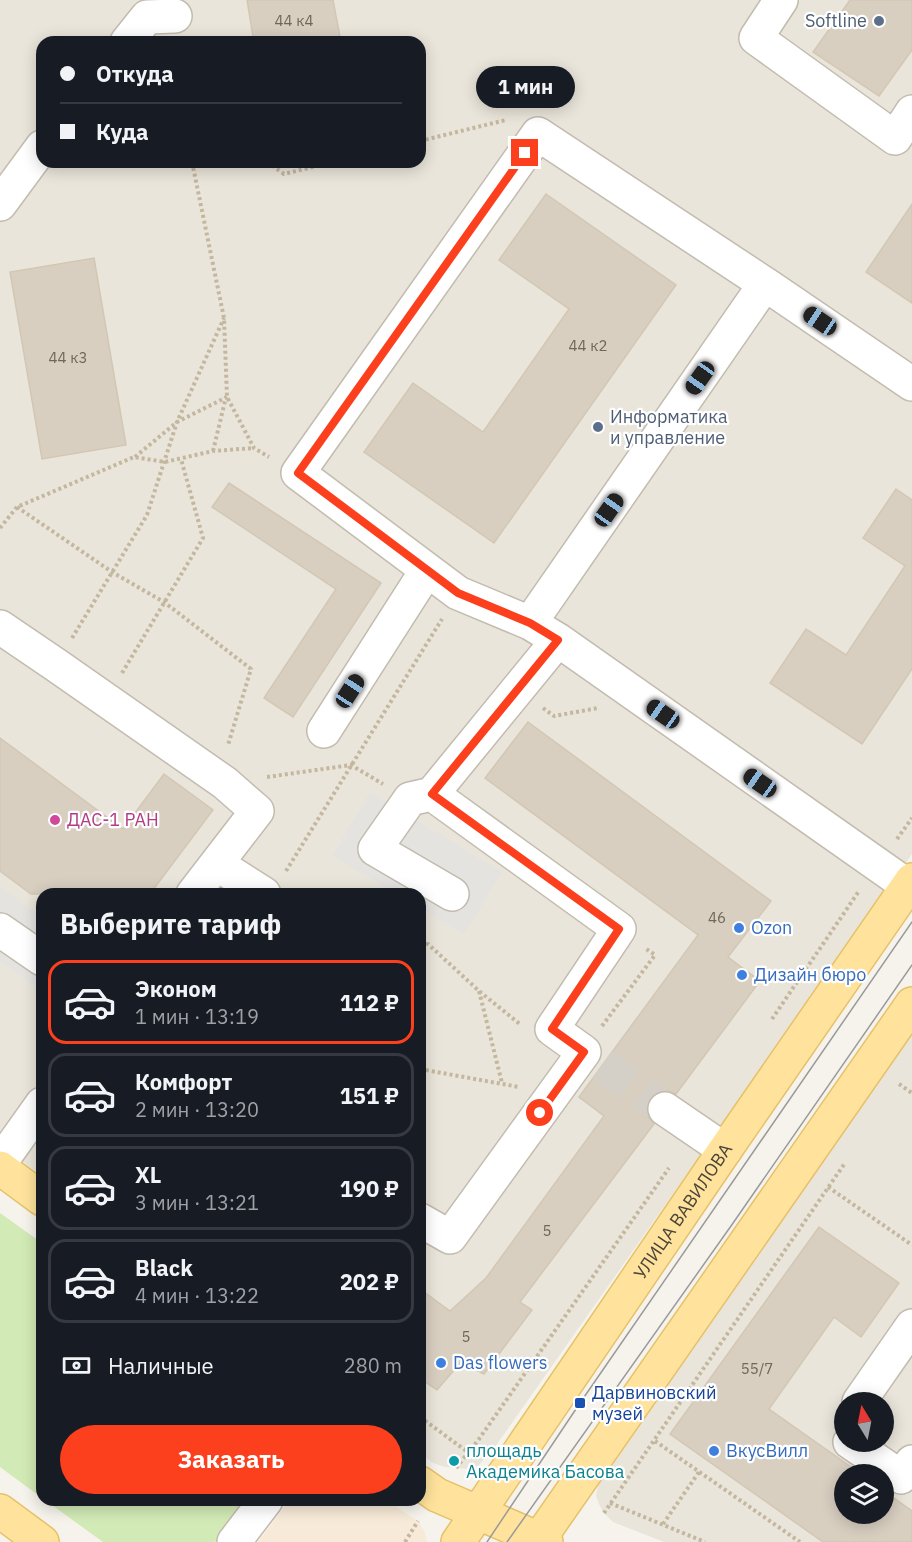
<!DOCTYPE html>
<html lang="ru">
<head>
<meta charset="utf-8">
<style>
  :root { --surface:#171b24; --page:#20242c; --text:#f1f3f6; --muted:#9ea1a6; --line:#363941; --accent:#fc3f1d }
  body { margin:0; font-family:"IBM Plex Sans",sans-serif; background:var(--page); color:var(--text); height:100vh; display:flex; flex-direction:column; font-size:22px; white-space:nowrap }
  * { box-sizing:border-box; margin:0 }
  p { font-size:20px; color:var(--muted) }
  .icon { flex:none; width:33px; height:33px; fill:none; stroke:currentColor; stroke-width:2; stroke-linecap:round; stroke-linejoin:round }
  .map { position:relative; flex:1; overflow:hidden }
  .panel { position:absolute; left:36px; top:888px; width:390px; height:618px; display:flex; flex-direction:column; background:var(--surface); border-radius:18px; box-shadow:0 3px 15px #0003 }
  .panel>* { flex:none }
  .hud { position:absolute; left:36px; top:36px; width:390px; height:132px; border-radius:18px; box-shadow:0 3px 15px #0003; display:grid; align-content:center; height:132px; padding:0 24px; background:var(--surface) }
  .needle { width:39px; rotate:350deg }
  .tools { position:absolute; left:834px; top:1392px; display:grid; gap:12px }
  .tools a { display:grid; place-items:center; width:60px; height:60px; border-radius:50%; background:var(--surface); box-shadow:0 3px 15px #0003; font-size:30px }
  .end { position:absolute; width:27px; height:27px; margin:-14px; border:8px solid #fc3f1d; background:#fff; box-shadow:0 0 0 3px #fff }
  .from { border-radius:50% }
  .bubble { position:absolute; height:42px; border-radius:21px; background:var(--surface); box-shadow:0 3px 15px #0003; font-size:20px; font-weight:700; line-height:42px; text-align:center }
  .car { position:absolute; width:18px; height:36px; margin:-18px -9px; border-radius:8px; box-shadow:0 0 4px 2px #0007; background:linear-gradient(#222 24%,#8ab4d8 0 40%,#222 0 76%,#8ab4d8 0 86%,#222 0) }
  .hud b { display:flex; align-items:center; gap:21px; height:57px; font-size:22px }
  .hud b+b { border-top:2px solid var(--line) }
  .hud i { width:15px; height:15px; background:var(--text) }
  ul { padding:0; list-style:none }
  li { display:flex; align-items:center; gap:18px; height:84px; margin:0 12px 9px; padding:0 12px; border:3px solid var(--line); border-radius:18px }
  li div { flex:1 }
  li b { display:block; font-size:22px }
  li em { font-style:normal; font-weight:700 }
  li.current { border-color:var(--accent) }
  li>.icon { width:54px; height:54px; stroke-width:1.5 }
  h2 { padding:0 24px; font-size:27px; line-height:72px }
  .pay { display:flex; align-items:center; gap:15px; height:66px; padding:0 24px; font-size:22px }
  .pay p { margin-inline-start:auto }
  .action { display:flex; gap:12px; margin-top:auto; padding:12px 24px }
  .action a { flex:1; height:69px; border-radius:36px; background:var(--accent); color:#fff; font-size:24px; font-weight:700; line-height:69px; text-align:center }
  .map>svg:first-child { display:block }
</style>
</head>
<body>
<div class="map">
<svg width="912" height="1542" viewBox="0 0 912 1542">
  <rect width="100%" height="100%" fill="#f6f3ec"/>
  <path fill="#eae5da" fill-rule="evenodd" d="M0,0H912V854L495,1447L479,1465L469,1469L445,1467L433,1463L420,1453V894H42V1176L0,1145ZM42,42H420V162H42Z
    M912,1030V1542H664L613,1522L603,1512L599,1504L596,1496L599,1481ZM844,1402H884V1442H844ZM844,1474H884V1514H844Z"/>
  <path fill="#f7ead8" d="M290,1500H385L418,1521L425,1533L427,1542H258Z"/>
  <path fill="#d2eab5" d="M0,1213L42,1243V1498L0,1467Z
    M45,1500H246L215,1542H103Z"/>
  <path fill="#e5e3e0" d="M370,792L502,872L464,935L420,908V894H396L332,856Z
    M0,887L42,917V991L0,962Z"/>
  <path fill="#d8cfc1" stroke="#d3c7b4" stroke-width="1.5" d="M247,0H333L341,42H254Z
    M850,0H912V50L879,96L813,52Z
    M546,194L676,285L494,543L364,452L413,383L483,432L569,309L499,260Z
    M912,204V303L866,272Z
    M94,258L126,445L42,459L10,272Z
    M229,483L381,583L293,717L264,698L336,589L212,507Z
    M896,489L912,500V669L862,744L770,683L806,629L846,655L905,566L863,538Z
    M528,722L771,901L728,957L760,981L676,1094L666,1090L657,1092L650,1098L646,1108L648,1117L654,1124L520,1302L532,1310L484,1374L461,1362L437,1390L420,1378V1289L450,1311L486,1278L604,1116L579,1097L698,935L485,778Z
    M0,738L123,829L164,774L213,810L150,894H31L0,871Z
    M819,1227L899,1283L861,1337L834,1317L769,1409L861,1474H844V1514H884V1491L912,1511V1542H823L670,1434Z"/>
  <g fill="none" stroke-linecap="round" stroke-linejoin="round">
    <path stroke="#d4d0c8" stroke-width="33" stroke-dasharray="33 16" stroke-linecap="butt" d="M602,1065L665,1109"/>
    <g stroke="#c2bbae" stroke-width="36">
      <path id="minor" d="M781,0L756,38L895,138L912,112
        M127,42L147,17L175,16
        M0,204L42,147
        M530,623L765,284L912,384
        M0,627L56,665L225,783L257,811L193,894
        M558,640L908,886
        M324,731L427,570
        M432,794L410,799L375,849L452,894
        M217,864L264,894
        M0,930L42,959
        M665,1109L725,1150
        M0,1163L42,1104
        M420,1220L450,1237L584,1052L552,1029L619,929L432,794L558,640L530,623L458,593L298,473L538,134L765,284
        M859,1402L912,1326
        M850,1442L901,1477L912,1462
        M234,1542L266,1500"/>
    </g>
    <g stroke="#e6c16a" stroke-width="36">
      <g id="major">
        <path d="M0,1168L42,1199"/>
        <path d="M420,1483L437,1495L546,1542"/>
        <path d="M0,1511L42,1542"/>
        <path id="s1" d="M458,1542L725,1150L912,880"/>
        <path d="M537,1542L912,1004"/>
      </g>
    </g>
    <path stroke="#c4b79f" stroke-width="4" stroke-dasharray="3 3" stroke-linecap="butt" d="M420,141L506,120
      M192,162L224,318L227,397L254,448L269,457
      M267,162L284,174L333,162
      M213,451L226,397
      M135,457L177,422L227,397
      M17,507L112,572L164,602L251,669L228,745
      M0,528L17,507L134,457L165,462L213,451L254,448
      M72,638L147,515L177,422L224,318
      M122,673L203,538L181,459
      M543,708L554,716L598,708
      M267,777L351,765L383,784
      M897,839L912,818
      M286,871L442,619
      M420,944H428L479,991L521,1025
      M479,991L502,1083
      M772,1019L859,891
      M602,1026L655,955L645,948
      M420,1069L519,1087
      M899,1084L912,1093
      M828,1187L912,1245
      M420,1417L469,1453
      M655,1441L800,1542
      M456,1468L479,1439L669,1168
      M610,1503L705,1542
      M604,1513L845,1163
      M663,1524L699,1472
      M405,1542L418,1521"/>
    <use href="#minor" stroke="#fff" stroke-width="33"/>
    <use href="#major" stroke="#ffe39c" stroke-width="33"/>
    <path stroke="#9a9a9a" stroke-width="1.5" d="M487,1542L580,1403L912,922
      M507,1542L731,1226L912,965"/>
  </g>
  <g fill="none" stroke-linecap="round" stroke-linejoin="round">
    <path stroke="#fc3f1d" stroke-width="8" d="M525,153L298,473L458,593L530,623L558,640L432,794L619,929L552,1029L584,1052L540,1113"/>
  </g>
  <g fill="#5c6f8a" stroke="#fff" stroke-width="2">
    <circle cx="879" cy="21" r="6"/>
    <circle cx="598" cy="427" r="6"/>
  </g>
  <circle fill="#d1479c" stroke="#fff" stroke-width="2" cx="55" cy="820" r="6"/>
  <g fill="#3f7fe0" stroke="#fff" stroke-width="2">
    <circle cx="739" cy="928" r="6"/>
    <circle cx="742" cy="975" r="6"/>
    <circle cx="441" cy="1363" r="6"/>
    <circle cx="714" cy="1451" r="6"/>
  </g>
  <rect fill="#1a4fb4" stroke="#fff" stroke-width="2" x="574" y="1397" width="12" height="12" rx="3"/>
  <circle fill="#0f9aa8" stroke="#fff" stroke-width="2" cx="454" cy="1461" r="6"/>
  <g text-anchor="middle" stroke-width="4.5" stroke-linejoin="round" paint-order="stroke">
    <g font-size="15" fill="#6e675b">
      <text x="294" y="26">44 к4</text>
      <text x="588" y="351">44 к2</text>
      <text x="68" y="363">44 к3</text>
      <text x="717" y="923">46</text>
      <text x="547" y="1236">5</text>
      <text x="466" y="1342">5</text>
      <text x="757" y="1374">55/7</text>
    </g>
    <g font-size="18" fill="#4e5e75" stroke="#fff" text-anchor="end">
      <text x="867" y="27">Softline</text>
      <text x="610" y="423" text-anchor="start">Информатика<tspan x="610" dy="21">и управление</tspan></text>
    </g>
    <g font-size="18" fill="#b23c85" stroke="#fff" text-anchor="start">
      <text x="67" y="826">ДАС-1 РАН</text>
    </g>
    <g font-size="18" fill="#366cbe" stroke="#fff" text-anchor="start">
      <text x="751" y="934">Ozon</text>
      <text x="754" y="981">Дизайн бюро</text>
      <text x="453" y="1369">Das flowers</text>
      <text x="726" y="1457">ВкусВилл</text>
    </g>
    <g font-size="18" fill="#4b4439" stroke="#fff">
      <text dy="6" stroke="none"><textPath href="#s1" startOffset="400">УЛИЦА ВАВИЛОВА</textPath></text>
    </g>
    <g font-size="18" fill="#164399" stroke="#fff" text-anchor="start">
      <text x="592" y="1399">Дарвиновский<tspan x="592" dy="21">музей</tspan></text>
    </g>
    <g font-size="18" fill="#0d838f" stroke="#fff" text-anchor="start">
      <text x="466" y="1457">площадь<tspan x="466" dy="21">Академика Басова</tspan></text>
    </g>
  </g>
</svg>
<div class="tools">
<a><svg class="needle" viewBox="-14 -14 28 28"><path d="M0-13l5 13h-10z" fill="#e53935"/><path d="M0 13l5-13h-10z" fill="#9ea1a6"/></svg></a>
<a><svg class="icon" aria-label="layers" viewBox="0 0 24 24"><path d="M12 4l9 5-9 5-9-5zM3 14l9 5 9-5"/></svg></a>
</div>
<i class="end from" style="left:540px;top:1113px"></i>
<i class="end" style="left:525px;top:153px"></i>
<div class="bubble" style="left:476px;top:66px;width:99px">1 мин</div>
<i class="car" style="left:820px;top:321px;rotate:304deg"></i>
<i class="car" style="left:700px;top:378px;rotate:215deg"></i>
<i class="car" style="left:609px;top:510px;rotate:35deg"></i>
<i class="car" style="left:350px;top:691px;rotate:33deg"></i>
<i class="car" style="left:663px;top:714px;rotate:305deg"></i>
<i class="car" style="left:760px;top:783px;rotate:305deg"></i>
<div class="hud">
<b><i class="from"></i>Откуда</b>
<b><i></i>Куда</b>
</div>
<section class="panel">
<h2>Выберите тариф</h2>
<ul>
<li class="current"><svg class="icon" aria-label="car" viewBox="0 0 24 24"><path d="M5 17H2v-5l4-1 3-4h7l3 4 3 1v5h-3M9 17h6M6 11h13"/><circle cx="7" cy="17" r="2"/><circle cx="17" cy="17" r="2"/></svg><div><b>Эконом</b><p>1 мин · 13:19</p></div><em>112 ₽</em></li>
<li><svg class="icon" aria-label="car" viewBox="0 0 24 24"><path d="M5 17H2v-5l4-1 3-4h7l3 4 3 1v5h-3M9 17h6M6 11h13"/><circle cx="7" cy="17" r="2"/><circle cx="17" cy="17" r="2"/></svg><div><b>Комфорт</b><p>2 мин · 13:20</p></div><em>151 ₽</em></li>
<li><svg class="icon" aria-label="car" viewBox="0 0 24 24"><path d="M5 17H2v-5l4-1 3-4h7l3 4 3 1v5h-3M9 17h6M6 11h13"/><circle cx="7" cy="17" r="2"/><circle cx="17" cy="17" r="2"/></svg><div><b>XL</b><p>3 мин · 13:21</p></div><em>190 ₽</em></li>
<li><svg class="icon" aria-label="car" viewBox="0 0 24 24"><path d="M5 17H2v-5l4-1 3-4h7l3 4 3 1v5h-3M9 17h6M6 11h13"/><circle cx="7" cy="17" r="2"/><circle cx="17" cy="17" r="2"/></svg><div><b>Black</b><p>4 мин · 13:22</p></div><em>202 ₽</em></li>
</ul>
<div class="pay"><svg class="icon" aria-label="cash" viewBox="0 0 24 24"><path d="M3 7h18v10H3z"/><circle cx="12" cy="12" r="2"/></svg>Наличные<p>280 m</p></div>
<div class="action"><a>Заказать</a></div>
</section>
</div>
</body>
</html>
